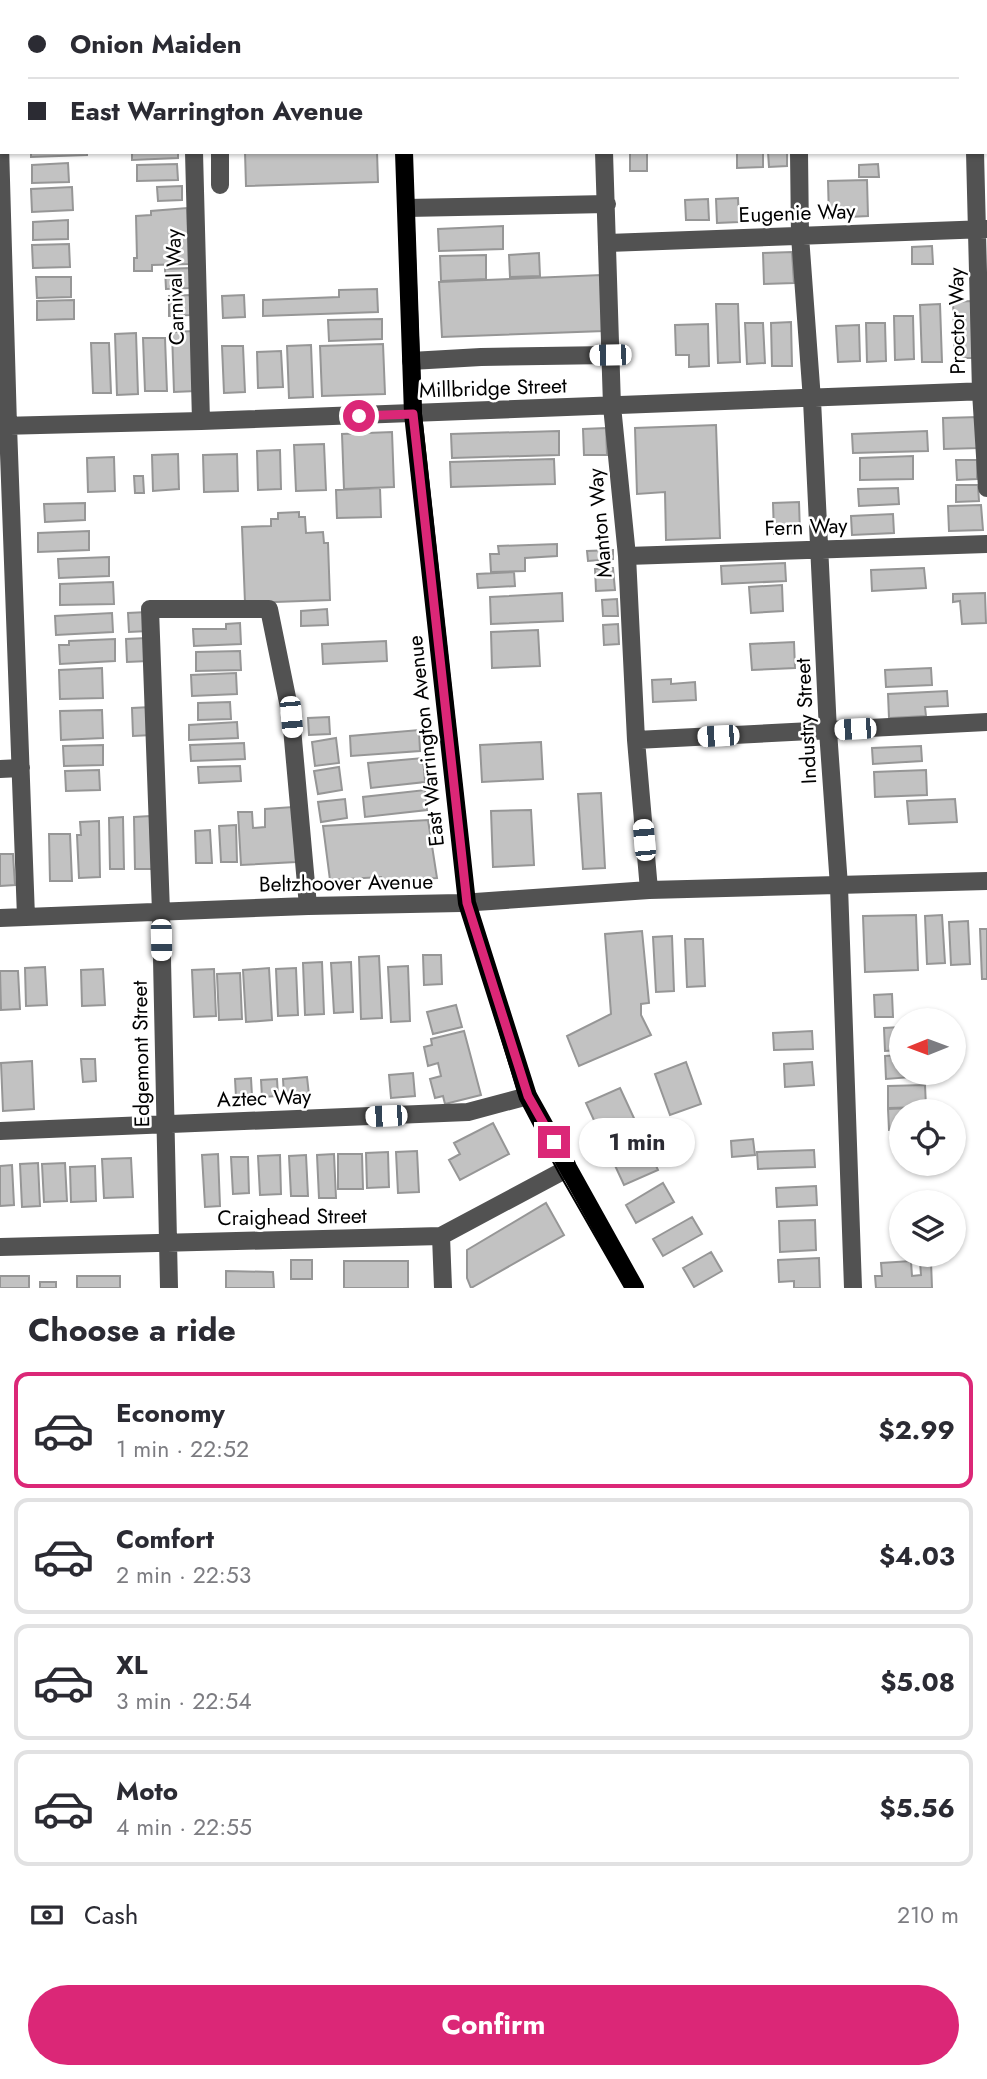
<!DOCTYPE html>
<html lang="en">
<head>
<meta charset="utf-8">
<style>
  :root { --surface:#fff; --page:#f7f7f7; --text:#2b2b33; --muted:#7c7c81; --line:#e1e1e2; --accent:#db2777 }
  body { margin:0; font-family:Jost,sans-serif; background:var(--page); color:var(--text); height:100vh; display:flex; flex-direction:column; font-size:26px; white-space:nowrap }
  * { box-sizing:border-box; margin:0 }
  p { font-size:23px; color:var(--muted) }
  .icon { flex:none; width:38px; height:38px; fill:none; stroke:currentColor; stroke-width:2; stroke-linecap:round; stroke-linejoin:round }
  .map { position:relative; height:1288px; overflow:hidden }
  .details { display:flex; flex-direction:column; background:var(--surface); flex:1 }
  .details>* { flex:none }
  .top-card { position:absolute; left:0px; top:0px; width:987px; height:154px; box-shadow:0 2px 5px #0004; display:grid; align-content:center; height:154px; padding:0 28px; background:var(--surface) }
  .needle { width:46px; rotate:269deg }
  .controls { position:absolute; left:889px; top:1008px; display:grid; gap:14px }
  .controls a { display:grid; place-items:center; width:77px; height:77px; border-radius:50%; background:var(--surface); box-shadow:0 2px 5px #0004; font-size:35px }
  .end { position:absolute; width:32px; height:32px; margin:-16px; border:9px solid #db2777; background:#fff; box-shadow:0 0 0 4px #fff }
  .from { border-radius:50% }
  .bubble { position:absolute; height:49px; border-radius:24px; background:var(--surface); box-shadow:0 2px 5px #0004; font-size:23px; font-weight:700; line-height:49px; text-align:center }
  .car { position:absolute; width:21px; height:42px; margin:-21px -10px; border-radius:9px; box-shadow:0 0 5px 2px #0007; background:linear-gradient(#fff 24%,#345 0 40%,#fff 0 76%,#345 0 86%,#fff 0) }
  .top-card b { display:flex; align-items:center; gap:24px; height:66px; font-size:26px }
  .top-card b+b { border-top:2px solid var(--line) }
  .top-card i { width:18px; height:18px; background:var(--text) }
  ul { padding:0; list-style:none }
  li { display:flex; align-items:center; gap:21px; height:116px; margin:0 14px 10px; padding:0 14px; border:4px solid var(--line); border-radius:14px }
  li div { flex:1 }
  li b { display:block; font-size:26px }
  li em { font-style:normal; font-weight:700 }
  li.active { border-color:var(--accent) }
  li>.icon { width:63px; height:63px; stroke-width:1.5 }
  h2 { padding:0 28px; font-size:32px; line-height:84px }
  .pay { display:flex; align-items:center; gap:18px; height:77px; padding:0 28px; font-size:26px }
  .pay p { margin-inline-start:auto }
  .primary-button { display:flex; gap:14px; margin-top:auto; padding:14px 28px }
  .primary-button a { flex:1; height:80px; border-radius:42px; background:var(--accent); color:#fff; font-size:28px; font-weight:700; line-height:80px; text-align:center }
  .map>svg:first-child { display:block }
</style>
</head>
<body>
<div class="map">
<svg width="987" height="1288" viewBox="0 0 987 1288">
  <rect width="100%" height="100%" fill="#fff"/>
  <path fill="#c2c2c2" stroke="#969696" stroke-width="2" d="M301,0H372V2H301Z
    M429,0H560V2H429Z
    M31,152H87V155L31,157Z
    M132,152H178V158L132,160Z
    M245,152H377L378,182L246,186Z
    M630,152H647V171H630Z
    M737,152H763V167L737,168Z
    M768,152H787V166L769,167Z
    M68,163L69,182L32,183V165Z
    M177,164L178,180L137,181V165Z
    M878,164L879,177H859V165Z
    M867,180L868,216L829,218L828,181Z
    M182,186V200L158,201L157,187Z
    M72,187L73,210L32,212L31,189Z
    M738,198L739,222L717,223L716,199Z
    M708,199L709,220H686L685,200Z
    M187,208L189,264L152,265V271H134V258H137L136,216L151,215V211Z
    M68,220V239L33,240V222Z
    M503,226V249L439,251L438,229Z
    M69,244L70,267L33,268L32,245Z
    M932,246L933,264H912V247Z
    M792,252L794,283L764,284L763,253Z
    M539,253L540,276L510,277L509,255Z
    M486,255V279L441,281L440,256Z
    M190,268L191,288L166,289L165,269Z
    M601,275L604,331L442,337L439,282Z
    M36,277H71V297L37,298Z
    M377,289L378,312L263,316V300L339,297V290Z
    M190,295V315L169,316V296Z
    M244,295L245,317L223,318L222,296Z
    M74,300V319L37,320V301Z
    M971,301L973,358H955L953,302Z
    M716,304H738L740,362L718,363Z
    M940,304L942,362H922L920,305Z
    M894,316H913L914,359L895,360Z
    M382,319V339L329,341L328,320Z
    M791,322L792,366H772L771,323Z
    M745,323H763L765,363L747,364Z
    M866,323H885L886,361L867,362Z
    M708,324L709,366L689,367V355H676L675,325Z
    M859,325L860,361L838,362L836,326Z
    M194,331L196,391L174,392L172,332Z
    M136,333L138,394L117,395L115,334Z
    M143,338H165L167,391H145Z
    M91,343H109L111,393H93Z
    M383,344L385,394L322,396L320,346Z
    M311,345L313,397L289,398L287,346Z
    M222,346H243L245,392L224,393Z
    M281,351L283,387L258,388L257,352Z
    M978,417L979,448L944,449L943,418Z
    M716,425L720,538L666,540L665,492L637,494L635,428Z
    M606,428L607,455H584L583,429Z
    M559,431V455L452,458L451,434Z
    M927,431L928,451L853,453L852,434Z
    M392,432L394,487L344,489L342,434Z
    M324,444L326,490L296,491L294,445Z
    M280,450L281,489L258,490L257,451Z
    M178,454L179,489L153,491L152,455Z
    M237,454L238,491L204,492L203,455Z
    M913,456V479L860,480V458Z
    M114,457L115,491L88,492L87,458Z
    M554,459L555,484L451,487L450,462Z
    M956,460H977V479L957,480Z
    M134,476H143L144,493H135Z
    M956,485H978L979,501L956,502Z
    M380,488L381,517L337,518L336,490Z
    M898,488L899,504L859,506L858,489Z
    M799,502L800,533L774,534L773,503Z
    M85,503V520L45,522L44,504Z
    M981,505L983,530L949,531L948,506Z
    M299,512V517H305L306,533L323,532L324,543H328L330,600L245,603L242,527L271,526V519H278V513Z
    M893,514L894,533L852,535L851,516Z
    M89,531V550L38,552V533Z
    M557,544V556L525,558V571L491,572L490,554H499L498,546Z
    M613,550V559L588,561L587,551Z
    M109,557V576L59,578L58,559Z
    M785,563L786,581L722,584L721,566Z
    M613,568L615,590L596,591L595,569Z
    M924,568L926,588L872,591L871,570Z
    M514,572L515,586L478,588L477,574Z
    M113,582L114,604L60,605V584Z
    M782,585L783,611L751,613L749,587Z
    M562,593L563,621L491,624L490,597Z
    M985,593L986,623L962,624L960,601L953,602V594Z
    M617,599L618,616H603L602,600Z
    M327,609L328,625L301,626V611Z
    M147,612L148,631L129,632L128,613Z
    M112,613L113,632L56,635L55,616Z
    M240,623L241,644L194,646L193,629H226V624Z
    M618,624L619,644L604,645L603,625Z
    M538,630L540,666L492,668L491,632Z
    M147,638L148,661L127,662L126,639Z
    M115,639V661L60,664L59,645H69V641Z
    M386,641L387,661L323,664L322,644Z
    M794,642L795,668L752,670L750,644Z
    M240,651L241,670L196,671V652Z
    M102,668L103,698L60,699L59,670Z
    M931,668L932,685L886,687L885,670Z
    M236,673L237,694L192,696L191,675Z
    M671,679V684L695,682L696,700L653,702L652,680Z
    M947,691L948,706L925,707L926,716L889,718L888,694Z
    M230,702L231,719L198,720V703Z
    M151,707L152,735L133,736L132,708Z
    M102,710L103,738L61,740L60,711Z
    M329,717L330,734L309,735L308,718Z
    M237,722L238,738L189,740V725Z
    M419,730L420,751L351,756L350,736Z
    M336,738L339,763L315,766L312,742Z
    M541,742L543,779L482,782L480,745Z
    M244,743L245,759L191,761L190,745Z
    M103,745V765L64,766L63,746Z
    M921,746L922,761L873,764L872,748Z
    M423,758L425,782L371,788L368,763Z
    M240,766L241,781L199,783L198,767Z
    M339,767L342,790L318,794L314,771Z
    M99,770L100,790L66,791L65,771Z
    M926,770L927,795L875,797L874,772Z
    M425,790L427,810L365,817L363,797Z
    M601,793L605,868L583,869L578,794Z
    M345,799L347,818L321,822L318,802Z
    M955,799L957,822L909,824L907,801Z
    M293,807L296,862L241,865L238,812H252L253,828L265,827V809Z
    M531,810L534,865L493,867L491,811Z
    M150,816L152,869H135L134,817Z
    M123,817L124,869H110L109,818Z
    M428,820L437,878L382,881L381,877L330,880L323,826Z
    M99,821L100,877L79,878L77,835H81L80,822Z
    M236,825L237,862H221L219,826Z
    M210,830L212,863H196L195,831Z
    M49,834H70L72,881H50Z
    M0,854H13L15,885L0,886Z
    M916,915L918,970L865,972L863,916Z
    M942,915L945,963L927,964L925,916Z
    M968,921L970,964L951,965L949,922Z
    M980,929H987V979H982Z
    M642,931L649,1003L641,1004V1015L651,1035L579,1066L567,1036L611,1014L605,934Z
    M672,936L674,991L656,992L653,937Z
    M685,939H703L705,986L687,987Z
    M423,955H441L442,984L424,985Z
    M379,956L382,1018L361,1019L359,957Z
    M322,962L324,1014L305,1015L303,963Z
    M351,962L353,1012L334,1013L331,963Z
    M408,966L410,1021L391,1022L388,967Z
    M45,967L47,1005L26,1006L25,968Z
    M269,968L272,1020L246,1022L243,970Z
    M296,968L298,1015L278,1016L276,969Z
    M103,969L105,1005L82,1006L81,970Z
    M214,969L216,1016L194,1017L192,970Z
    M0,971H18L20,1009L1,1010Z
    M240,973L242,1019L219,1020L217,974Z
    M892,994L893,1017H875L874,995Z
    M456,1005L462,1027L433,1034L427,1012Z
    M901,1027V1050L885,1051L884,1028Z
    M464,1031L481,1095L445,1104L443,1096L435,1098L430,1079L441,1076L438,1063L428,1066L424,1047L432,1045L431,1039Z
    M812,1031L813,1049L774,1050L773,1033Z
    M901,1055V1073L951,1074L886,1079L885,1056Z
    M81,1059H95L96,1081L83,1082Z
    M32,1061L34,1109L3,1111L1,1063Z
    M686,1062L701,1104L670,1115L655,1074Z
    M812,1062L814,1085L785,1087L784,1064Z
    M413,1073L415,1096L391,1098L389,1075Z
    M307,1077L309,1095L284,1096L283,1079Z
    M251,1078L252,1096L236,1097L235,1079Z
    M277,1079L278,1096L262,1097L261,1080Z
    M925,1085L926,1107L888,1108V1086Z
    M620,1088L658,1170L624,1185L586,1103Z
    M934,1107V1111H901V1129L889,1130L888,1109Z
    M493,1123L509,1154L460,1180L449,1160L460,1154L454,1143Z
    M753,1139L755,1155L732,1157L731,1141Z
    M814,1150L815,1167L758,1169L757,1152Z
    M417,1151L419,1192L398,1193L396,1152Z
    M388,1152L389,1187L367,1188L366,1153Z
    M218,1154L220,1206L205,1207L202,1155Z
    M334,1154L336,1198H319L317,1155Z
    M338,1154H362L363,1189H338Z
    M280,1155L281,1194L260,1195L258,1156Z
    M306,1155L308,1196H291L289,1156Z
    M231,1157H248L249,1193L233,1194Z
    M131,1158L133,1197L104,1198L102,1159Z
    M38,1163L40,1206L22,1207L20,1164Z
    M65,1163L67,1201L44,1202L42,1164Z
    M12,1165L14,1205L0,1206V1166Z
    M95,1166L96,1201L71,1202L70,1167Z
    M663,1183L674,1202L636,1223L626,1205Z
    M816,1186L817,1205L777,1207L776,1188Z
    M546,1203L564,1235L471,1288L467,1278V1250Z
    M692,1217L702,1234L663,1256L653,1239Z
    M815,1220L816,1250L780,1252L779,1221Z
    M711,1252L722,1271L694,1287L683,1268Z
    M819,1258L820,1288H794V1281L779,1282L778,1260Z
    M291,1260H312V1279H291Z
    M344,1261H408V1288H344Z
    M911,1261L912,1276L921,1275L920,1262L931,1261L932,1288H876L875,1276H882L881,1263Z
    M226,1271L273,1272L274,1288H226Z
    M0,1276H29V1288H0Z
    M77,1276H120V1288H77Z
    M40,1282H56V1288H40Z"/>
  <g fill="none" stroke-linecap="round" stroke-linejoin="round">
    <path stroke="#525252" stroke-width="18" d="M190,0V2
      M796,0V2
      M969,0V2
      M602,2V0
      M985,64H987
      M0,145L8,426L26,917
      M194,152L201,421
      M604,152L612,406L627,556L636,740L649,890
      M799,152L800,236L812,400L828,731L839,886L853,1288
      M975,152L981,392L987,488
      M220,185V152
      M406,208L607,204
      M608,243L987,229
      M411,361L481,357L610,355
      M0,426L201,421L987,391
      M627,556L987,544
      M636,740L987,722
      M0,769L21,768
      M0,918L308,906L461,903L649,890L987,881
      M0,1131L468,1112L528,1096
      M441,1236L443,1288
      M0,1247L441,1236L559,1173L567,1165
      M169,1288L161,912L150,609H269L291,717L308,906"/>
    <path stroke="#000" stroke-width="18" d="M398,0V2
      M404,152L413,414L467,903L528,1096L635,1288"/>
    <path stroke="#000" stroke-width="2" d="M393,0V2
      M406,0V2
      M398,152L410,455L461,903L520,1099L559,1173L625,1288
      M411,152L421,414L474,902L530,1085L547,1122L641,1288"/>
  </g>
  <g fill="none" stroke-linecap="round" stroke-linejoin="round">
    <path stroke="#db2777" stroke-width="9" d="M359,416L413,414L467,903L528,1096L554,1142"/>
  </g>
  <g text-anchor="middle" stroke-width="5" stroke-linejoin="round" paint-order="stroke">
    <g font-size="21" fill="#000" stroke="#fff">
      <text transform="translate(797 213) rotate(-2)" y="7">Eugenie Way</text>
      <text transform="translate(175 287) rotate(-92)" y="7">Carnival Way</text>
      <text transform="translate(957 321) rotate(-91)" y="7">Proctor Way</text>
      <text transform="translate(493 388) rotate(-2)" y="7">Millbridge Street</text>
      <text transform="translate(600 523) rotate(-95)" y="7">Manton Way</text>
      <text transform="translate(806 527) rotate(-2)" y="7">Fern Way</text>
      <text transform="translate(806 721) rotate(-93)" y="7">Industry Street</text>
      <text transform="translate(426 741) rotate(-96)" y="7">East Warrington Avenue</text>
      <text transform="translate(346 883) rotate(-1)" y="7">Beltzhoover Avenue</text>
      <text transform="translate(141 1054) rotate(-91)" y="7">Edgemont Street</text>
      <text transform="translate(264 1098) rotate(-2)" y="7">Aztec Way</text>
      <text transform="translate(292 1217) rotate(-1)" y="7">Craighead Street</text>
    </g>
  </g>
</svg>
<div class="controls">
<a><svg class="needle" viewBox="-14 -14 28 28"><path d="M0-13l5 13h-10z" fill="#e53935"/><path d="M0 13l5-13h-10z" fill="#7c7c81"/></svg></a>
<a><svg class="icon" aria-label="locate" viewBox="0 0 24 24"><circle cx="12" cy="12" r="6"/><path d="M12 2v4M12 18v4M2 12h4M18 12h4"/></svg></a>
<a><svg class="icon" aria-label="layers" viewBox="0 0 24 24"><path d="M12 4l9 5-9 5-9-5zM3 14l9 5 9-5"/></svg></a>
</div>
<i class="end from" style="left:359px;top:416px"></i>
<i class="end" style="left:554px;top:1142px"></i>
<div class="bubble" style="left:579px;top:1118px;width:116px">1 min</div>
<i class="car" style="left:610px;top:355px;rotate:269deg"></i>
<i class="car" style="left:291px;top:717px;rotate:175deg"></i>
<i class="car" style="left:855px;top:729px;rotate:267deg"></i>
<i class="car" style="left:718px;top:736px;rotate:267deg"></i>
<i class="car" style="left:644px;top:840px;rotate:355deg"></i>
<i class="car" style="left:161px;top:940px;rotate:179deg"></i>
<i class="car" style="left:386px;top:1116px;rotate:268deg"></i>
<div class="top-card">
<b><i class="from"></i>Onion Maiden</b>
<b><i></i>East Warrington Avenue</b>
</div>
</div>
<section class="details">
<h2>Choose a ride</h2>
<ul>
<li class="active"><svg class="icon" aria-label="car" viewBox="0 0 24 24"><path d="M5 17H2v-5l4-1 3-4h7l3 4 3 1v5h-3M9 17h6M6 11h13"/><circle cx="7" cy="17" r="2"/><circle cx="17" cy="17" r="2"/></svg><div><b>Economy</b><p>1 min · 22:52</p></div><em>$2.99</em></li>
<li><svg class="icon" aria-label="car" viewBox="0 0 24 24"><path d="M5 17H2v-5l4-1 3-4h7l3 4 3 1v5h-3M9 17h6M6 11h13"/><circle cx="7" cy="17" r="2"/><circle cx="17" cy="17" r="2"/></svg><div><b>Comfort</b><p>2 min · 22:53</p></div><em>$4.03</em></li>
<li><svg class="icon" aria-label="car" viewBox="0 0 24 24"><path d="M5 17H2v-5l4-1 3-4h7l3 4 3 1v5h-3M9 17h6M6 11h13"/><circle cx="7" cy="17" r="2"/><circle cx="17" cy="17" r="2"/></svg><div><b>XL</b><p>3 min · 22:54</p></div><em>$5.08</em></li>
<li><svg class="icon" aria-label="car" viewBox="0 0 24 24"><path d="M5 17H2v-5l4-1 3-4h7l3 4 3 1v5h-3M9 17h6M6 11h13"/><circle cx="7" cy="17" r="2"/><circle cx="17" cy="17" r="2"/></svg><div><b>Moto</b><p>4 min · 22:55</p></div><em>$5.56</em></li>
</ul>
<div class="pay"><svg class="icon" aria-label="cash" viewBox="0 0 24 24"><path d="M3 7h18v10H3z"/><circle cx="12" cy="12" r="2"/></svg>Cash<p>210 m</p></div>
<div class="primary-button"><a>Confirm</a></div>
</section>
</body>
</html>
